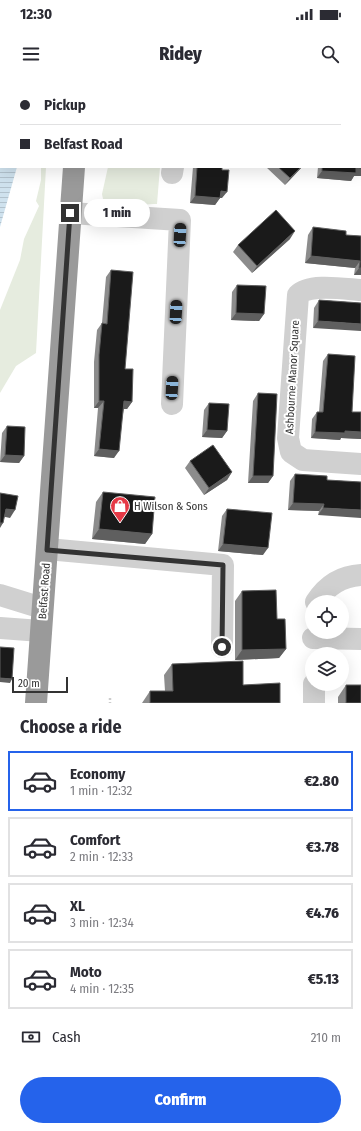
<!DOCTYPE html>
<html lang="en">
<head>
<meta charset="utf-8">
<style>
  :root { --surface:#fff; --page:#f2f2f3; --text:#2b2b33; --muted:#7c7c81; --line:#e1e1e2; --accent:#2563eb }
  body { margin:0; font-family:"Fira Sans Condensed",sans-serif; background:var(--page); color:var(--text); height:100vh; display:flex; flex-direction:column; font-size:15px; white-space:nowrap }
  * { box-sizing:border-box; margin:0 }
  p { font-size:13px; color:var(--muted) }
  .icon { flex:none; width:22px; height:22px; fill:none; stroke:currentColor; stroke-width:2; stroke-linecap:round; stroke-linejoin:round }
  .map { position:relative; height:623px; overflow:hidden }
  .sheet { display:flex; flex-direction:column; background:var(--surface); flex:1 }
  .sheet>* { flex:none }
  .top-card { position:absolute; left:0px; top:0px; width:361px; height:88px; box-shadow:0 4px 16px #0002; display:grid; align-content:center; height:88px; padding:0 20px; background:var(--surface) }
  .tools { position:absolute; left:305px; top:515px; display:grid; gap:8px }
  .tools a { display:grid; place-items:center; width:44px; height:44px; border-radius:50%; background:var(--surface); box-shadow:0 4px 16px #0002; font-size:20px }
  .scale { position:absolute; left:12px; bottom:10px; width:56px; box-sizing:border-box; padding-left:4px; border:2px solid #333; border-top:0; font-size:11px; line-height:14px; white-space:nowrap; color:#333; -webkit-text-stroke:3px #fff; paint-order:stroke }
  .end { position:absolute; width:18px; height:18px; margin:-9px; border:5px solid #333; background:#fff; box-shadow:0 0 0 2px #fff }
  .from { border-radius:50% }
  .bubble { position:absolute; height:28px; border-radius:14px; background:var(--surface); box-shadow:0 4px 16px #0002; font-size:13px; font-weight:800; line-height:28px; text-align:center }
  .car { position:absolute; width:12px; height:24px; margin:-12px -6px; border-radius:5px; box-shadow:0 0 3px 1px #0007; background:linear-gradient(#222 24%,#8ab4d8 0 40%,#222 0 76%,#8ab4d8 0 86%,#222 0) }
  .top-card b { display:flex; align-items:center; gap:14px; height:38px; font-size:15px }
  .top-card b+b { border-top:1px solid var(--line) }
  .top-card i { width:10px; height:10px; background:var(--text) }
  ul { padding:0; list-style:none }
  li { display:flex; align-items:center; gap:12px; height:60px; margin:0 8px 6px; padding:0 12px; border:2px solid var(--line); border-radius:0px }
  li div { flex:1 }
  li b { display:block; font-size:15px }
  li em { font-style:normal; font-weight:800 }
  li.selected { border-color:var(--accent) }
  li>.icon { width:36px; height:36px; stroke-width:1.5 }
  h2 { padding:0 20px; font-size:18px; line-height:48px }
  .pay { display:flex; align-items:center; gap:10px; height:44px; padding:0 20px; font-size:15px }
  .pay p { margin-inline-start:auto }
  .button { display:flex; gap:8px; margin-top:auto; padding:8px 20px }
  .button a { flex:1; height:46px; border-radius:24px; background:var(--accent); color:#fff; font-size:16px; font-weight:800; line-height:46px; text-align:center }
  .status { display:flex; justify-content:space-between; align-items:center; height:28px; padding:0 20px; background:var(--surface); direction:ltr }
  .status svg { height:11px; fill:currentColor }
  header { display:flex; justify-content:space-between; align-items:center; height:52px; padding:0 20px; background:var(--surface); font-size:18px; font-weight:800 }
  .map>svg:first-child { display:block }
</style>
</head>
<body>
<div class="status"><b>12:30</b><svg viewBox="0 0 49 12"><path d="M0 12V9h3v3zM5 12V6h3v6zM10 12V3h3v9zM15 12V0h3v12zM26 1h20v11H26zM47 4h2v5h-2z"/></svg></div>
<header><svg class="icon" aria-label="menu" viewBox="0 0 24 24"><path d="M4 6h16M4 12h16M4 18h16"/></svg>Ridey<svg class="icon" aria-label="search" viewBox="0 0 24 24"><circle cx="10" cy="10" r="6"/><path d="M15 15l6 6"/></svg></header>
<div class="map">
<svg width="361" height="623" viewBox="0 0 361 623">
  <defs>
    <pattern id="water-rules" width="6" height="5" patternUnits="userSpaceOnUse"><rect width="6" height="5" fill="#cfe2ee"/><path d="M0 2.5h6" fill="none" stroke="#b2c2cd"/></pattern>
  </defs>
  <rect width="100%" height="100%" fill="#fff"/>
  <path fill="#e6ecdf" d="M105,0H168V1Z
    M41,87H46L36,273L16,286L0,313V230L20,180L24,159L39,126L36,121L41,100Z
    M108,87H160L157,124C141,124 115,130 103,119L102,114Z"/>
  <path fill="url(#water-rules)" d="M0,0H40L1,1V87H17L0,147Z"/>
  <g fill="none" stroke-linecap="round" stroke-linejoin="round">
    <path stroke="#cdcdcd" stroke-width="2.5" stroke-dasharray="2 2" stroke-linecap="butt" d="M58,1V0
      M110,618V623"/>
    <path stroke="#d0d0d0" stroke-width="22" d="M336,0V1
      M180,1V0
      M360,46H361
      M172,93L173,87
      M70,133L180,140L172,324
      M361,210C345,209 309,203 298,215L288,358L291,372L303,380L361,384
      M47,469L223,485L222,567
      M0,515L42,528
      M316,522C327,505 342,496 361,495
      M0,548L41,551
      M313,558L361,559
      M314,604V623"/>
    <path stroke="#9a9a9a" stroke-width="22" d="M81,1V0
      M36,623L74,87"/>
  </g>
  <path fill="#8c8c8c" d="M361,66V96H354L351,101L317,98L318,87H360Z
    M193,87H222V118H220L215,125L190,123Z
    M266,87H302L285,105Z
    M313,147L346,155L361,156V195H354L355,188L305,183L308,155Z
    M290,159L252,193L233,172L238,165Z
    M111,190L125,289L132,322L127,329H124L114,378L94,376L98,328H94V282L97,250L102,243L106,197Z
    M237,205L264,234L259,241L231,240L232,212Z
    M319,220L361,223L313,248L314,228Z
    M328,274L352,332H361V359L341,358L340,360L311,358L312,339L317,332H319L323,281Z
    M258,313L273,396L268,403H248L253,321Z
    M209,323L227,351L222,358L202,357L204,330Z
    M7,346L24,376L19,383L0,382L2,353Z
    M190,381L232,392L227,400L204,415L185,388Z
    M295,394L327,400L361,402L318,435L319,431L288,430L290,401Z
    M103,412L152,454L145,464L92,459L96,422Z
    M227,429L263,475L218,471L222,436Z
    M242,511L277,539L286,569L279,578L235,580V521Z
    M172,584L243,605L280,623H142L150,611H165L164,595Z
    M346,605L361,623H338V617Z"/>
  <path fill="#5f5f5f" d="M301,87H302L285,105L290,98Z
    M356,88L361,89V96H354L351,101L317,98L322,91Z
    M221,111L227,112L222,118H220L215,125L190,123L195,116Z
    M295,151L290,159L252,193L257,186Z
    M311,176L360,181L355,188L305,183Z
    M359,188H361V195H354Z
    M236,233L264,234L259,241L231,240Z
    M318,241L361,244V251L313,248Z
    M99,321H104L98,328H94Z
    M124,321L132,322L127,329H119Z
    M207,350L227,351L222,358L202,357Z
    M345,351L361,352V359L341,358L340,360L311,358L315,352Z
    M99,369L119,371L114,378L94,376Z
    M5,375L24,376L19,383L0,382Z
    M232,392L227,400L204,415L209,408Z
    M253,396H273L268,403H248Z
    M293,423L324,424L319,431L288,430Z
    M323,428L361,430V438L318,435Z
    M6,429L15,430L10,438L1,436Z
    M0,443H3L0,448Z
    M99,449L152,454L145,464L92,459Z
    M223,464L268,468L263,475L218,471Z
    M286,569L279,578L235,580L242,570Z
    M0,598L12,599L10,603L0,602Z"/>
  <path fill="#1a1a1a" stroke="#5f5f5f" d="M200,0H235V1H200Z
    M295,0H326L325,1H295Z
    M360,66H361V89L356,88V93L322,91V87H360Z
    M197,87H222V90H229L227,112L221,111L220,118L195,116Z
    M278,87H301L290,98Z
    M276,130L295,151L257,186L238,165Z
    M313,147L346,151V155L361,156V188H359L360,181L311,176Z
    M111,190L133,192L125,289H133L132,322L124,321L119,371L99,369L104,321H99V275L102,243L107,244Z
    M237,205L266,206L264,234L236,233Z
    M319,220L361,223V244L318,241Z
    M328,274L355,276L352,332H361V352L345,351V353L315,352L317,332H323Z
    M258,313L277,314L273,396H253Z
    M209,323L229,324L227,351L207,350Z
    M7,346L25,347L24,376L5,375Z
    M213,365L232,392L209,408L190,381Z
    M295,394L327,396V400L361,402V430L323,428L324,424L293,423Z
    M103,412L155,417L152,454L99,449Z
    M0,413L18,416L15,430L6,429L3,443H0Z
    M227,429L272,433L268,468L223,464Z
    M276,510L277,539H285L286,569L242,570V511Z
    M0,567L14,568L12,599L0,598Z
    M243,581V605L280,603V623H150V611H173L172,584Z
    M346,605H361V623H346Z"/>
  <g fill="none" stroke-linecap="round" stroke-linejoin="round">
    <path stroke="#333" stroke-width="5" d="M70,133L47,470L223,485L222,567"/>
  </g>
  <defs>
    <g id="shop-pin" transform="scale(1)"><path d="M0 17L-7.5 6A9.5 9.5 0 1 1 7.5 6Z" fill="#e63946" stroke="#fff"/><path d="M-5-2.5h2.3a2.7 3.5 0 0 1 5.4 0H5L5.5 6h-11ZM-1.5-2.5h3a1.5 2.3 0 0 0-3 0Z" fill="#fff"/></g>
  </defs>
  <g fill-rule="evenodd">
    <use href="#shop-pin" x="120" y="426"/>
  </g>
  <g text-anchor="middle" stroke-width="4" stroke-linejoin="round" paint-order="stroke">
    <g font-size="11" fill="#333" stroke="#fff">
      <text transform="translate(292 297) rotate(-87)" y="4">Ashbourne Manor Square</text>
      <text transform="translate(44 511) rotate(-86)" y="4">Belfast Road</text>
    </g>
    <g font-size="11" fill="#333" stroke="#fff" text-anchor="start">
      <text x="134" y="430">H Wilson &amp; Sons</text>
    </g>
  </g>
</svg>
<div class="tools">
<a><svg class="icon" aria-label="locate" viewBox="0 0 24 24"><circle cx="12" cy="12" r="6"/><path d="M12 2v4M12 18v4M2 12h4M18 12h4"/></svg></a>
<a><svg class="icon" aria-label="layers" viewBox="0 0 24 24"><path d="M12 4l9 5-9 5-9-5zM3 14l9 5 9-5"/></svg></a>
</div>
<div class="scale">20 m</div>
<i class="end from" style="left:222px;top:567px"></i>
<i class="end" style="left:70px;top:133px"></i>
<div class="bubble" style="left:84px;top:119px;width:66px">1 min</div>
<i class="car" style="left:180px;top:155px;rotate:3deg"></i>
<i class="car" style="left:176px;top:232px;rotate:3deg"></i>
<i class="car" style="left:172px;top:308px;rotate:3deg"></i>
<div class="top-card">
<b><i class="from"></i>Pickup</b>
<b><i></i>Belfast Road</b>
</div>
</div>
<section class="sheet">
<h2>Choose a ride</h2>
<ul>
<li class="selected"><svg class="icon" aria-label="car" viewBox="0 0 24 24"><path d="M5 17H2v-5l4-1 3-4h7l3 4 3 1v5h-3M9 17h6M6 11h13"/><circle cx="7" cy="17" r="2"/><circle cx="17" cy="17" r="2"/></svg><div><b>Economy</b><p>1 min · 12:32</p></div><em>€2.80</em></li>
<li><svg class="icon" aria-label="car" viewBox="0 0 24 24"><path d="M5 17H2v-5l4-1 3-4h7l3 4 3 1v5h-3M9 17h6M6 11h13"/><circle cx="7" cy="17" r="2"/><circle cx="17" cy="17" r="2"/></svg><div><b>Comfort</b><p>2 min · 12:33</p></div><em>€3.78</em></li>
<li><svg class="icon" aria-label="car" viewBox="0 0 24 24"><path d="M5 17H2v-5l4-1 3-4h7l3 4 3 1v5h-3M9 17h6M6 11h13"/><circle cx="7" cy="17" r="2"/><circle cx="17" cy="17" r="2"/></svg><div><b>XL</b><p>3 min · 12:34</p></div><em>€4.76</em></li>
<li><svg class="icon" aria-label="car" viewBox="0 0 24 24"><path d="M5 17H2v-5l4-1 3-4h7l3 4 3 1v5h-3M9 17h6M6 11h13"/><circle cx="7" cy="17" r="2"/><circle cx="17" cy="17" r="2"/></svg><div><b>Moto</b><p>4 min · 12:35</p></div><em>€5.13</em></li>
</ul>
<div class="pay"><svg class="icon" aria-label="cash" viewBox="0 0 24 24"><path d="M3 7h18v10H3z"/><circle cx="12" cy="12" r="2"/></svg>Cash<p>210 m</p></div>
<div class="button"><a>Confirm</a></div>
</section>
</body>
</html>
